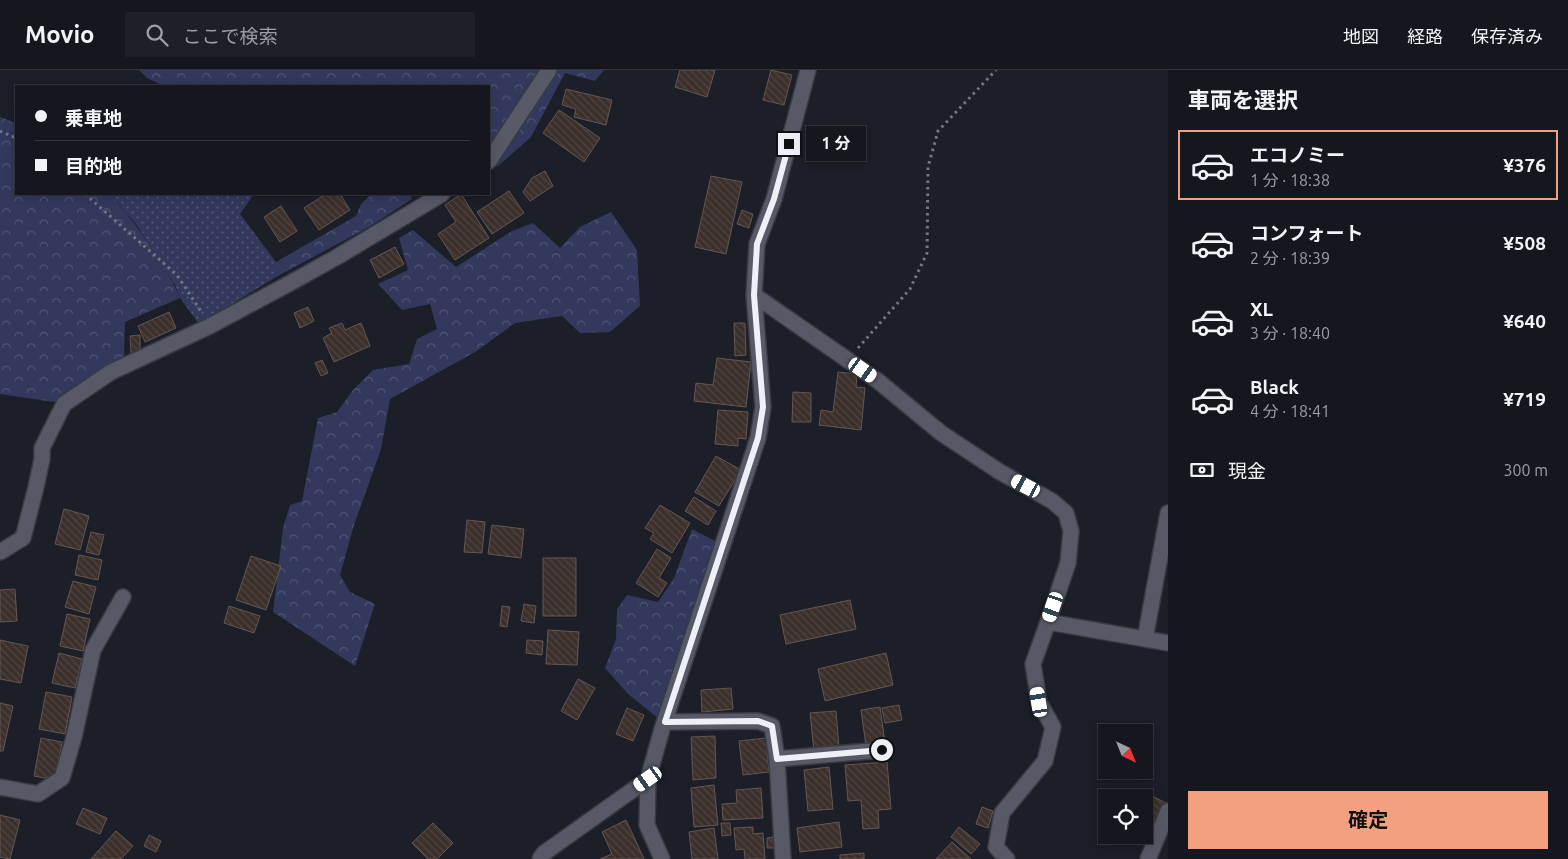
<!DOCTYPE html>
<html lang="ja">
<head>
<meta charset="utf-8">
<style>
  :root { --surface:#15161e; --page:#1e1f27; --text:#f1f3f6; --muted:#9d9fa4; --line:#34353c; --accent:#f3a081 }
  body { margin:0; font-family:Ubuntu,"Noto Sans JP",sans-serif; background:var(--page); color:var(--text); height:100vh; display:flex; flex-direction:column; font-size:19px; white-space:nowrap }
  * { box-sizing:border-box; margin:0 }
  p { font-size:16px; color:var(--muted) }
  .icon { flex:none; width:28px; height:28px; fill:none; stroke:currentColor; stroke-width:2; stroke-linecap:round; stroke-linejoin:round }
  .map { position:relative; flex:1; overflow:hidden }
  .sheet { display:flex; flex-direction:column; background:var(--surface); width:400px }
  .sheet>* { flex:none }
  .top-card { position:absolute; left:15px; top:15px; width:475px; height:110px; border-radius:0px; box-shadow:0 2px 12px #0003,0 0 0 1px var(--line); display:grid; align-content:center; height:110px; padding:0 20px; background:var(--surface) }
  .needle { width:32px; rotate:137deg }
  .buttons { position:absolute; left:1098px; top:654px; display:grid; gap:10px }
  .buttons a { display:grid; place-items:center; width:55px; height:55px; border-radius:0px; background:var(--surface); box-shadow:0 2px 12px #0003,0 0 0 1px var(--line); font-size:25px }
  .end { position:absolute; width:22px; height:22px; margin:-11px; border:6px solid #eef0f7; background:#111; box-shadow:0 0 0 2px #111 }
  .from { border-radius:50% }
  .bubble { position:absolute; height:35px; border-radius:0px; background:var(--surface); box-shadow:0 2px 12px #0003,0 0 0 1px var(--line); font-size:16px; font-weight:700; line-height:35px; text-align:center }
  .car { position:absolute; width:15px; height:30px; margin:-15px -8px; border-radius:6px; box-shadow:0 0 4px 1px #0007; background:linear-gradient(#fff 24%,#345 0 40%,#fff 0 76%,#345 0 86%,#fff 0) }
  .top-card b { display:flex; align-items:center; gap:18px; height:48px; font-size:19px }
  .top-card b+b { border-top:1px solid var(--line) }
  .top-card i { width:12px; height:12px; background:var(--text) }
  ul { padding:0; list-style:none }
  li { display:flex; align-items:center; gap:15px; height:70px; margin:0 10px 8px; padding:0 10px; border:2px solid transparent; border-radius:0px }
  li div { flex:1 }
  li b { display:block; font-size:19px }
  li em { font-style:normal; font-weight:700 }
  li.active { border-color:var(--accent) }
  li>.icon { width:45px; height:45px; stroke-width:1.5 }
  h2 { padding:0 20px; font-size:22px; line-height:60px }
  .pay { display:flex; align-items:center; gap:12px; height:55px; padding:0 20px; font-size:19px }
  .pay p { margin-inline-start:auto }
  .cta { display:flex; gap:10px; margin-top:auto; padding:10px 20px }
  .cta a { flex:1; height:58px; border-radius:0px; background:var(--accent); color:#111; font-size:20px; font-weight:700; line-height:58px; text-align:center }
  header { display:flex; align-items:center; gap:30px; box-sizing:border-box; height:70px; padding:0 25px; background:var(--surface); border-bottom:1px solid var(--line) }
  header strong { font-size:24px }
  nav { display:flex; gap:28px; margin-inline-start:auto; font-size:18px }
  .search { width:350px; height:45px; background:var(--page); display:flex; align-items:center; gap:12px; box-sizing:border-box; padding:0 18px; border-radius:0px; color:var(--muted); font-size:19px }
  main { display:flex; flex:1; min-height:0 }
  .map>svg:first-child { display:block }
</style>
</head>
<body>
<header>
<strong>Movio</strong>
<div class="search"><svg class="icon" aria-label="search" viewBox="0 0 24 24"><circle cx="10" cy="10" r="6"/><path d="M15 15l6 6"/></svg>ここで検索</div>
<nav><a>地図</a><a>経路</a><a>保存済み</a></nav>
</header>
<main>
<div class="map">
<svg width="1168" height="789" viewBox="0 0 1168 789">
  <defs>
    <pattern id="grass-dots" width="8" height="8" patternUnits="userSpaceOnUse" patternTransform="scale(1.25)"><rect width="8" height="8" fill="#32395d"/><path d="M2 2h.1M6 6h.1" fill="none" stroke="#505675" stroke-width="1.8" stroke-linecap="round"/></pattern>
    <pattern id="forest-crowns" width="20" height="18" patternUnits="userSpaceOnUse" patternTransform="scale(1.25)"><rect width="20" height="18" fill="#32395d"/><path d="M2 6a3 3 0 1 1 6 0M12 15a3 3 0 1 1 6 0" fill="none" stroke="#505675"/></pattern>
    <pattern id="building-back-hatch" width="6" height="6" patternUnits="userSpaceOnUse" patternTransform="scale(1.25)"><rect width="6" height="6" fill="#3c302c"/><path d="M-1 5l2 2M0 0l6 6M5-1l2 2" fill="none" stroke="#4f4441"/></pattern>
  </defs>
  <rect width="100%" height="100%" fill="#1c1e28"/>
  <path fill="url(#grass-dots)" d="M110,124H254L240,144L276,192V207L199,254L180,228L175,215L139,158Z"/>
  <path fill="url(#forest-crowns)" d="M139,0H604L595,11L565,3L531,67L498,96H489V16H164L147,8Z
    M0,47L16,53V124H110C136,155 164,189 180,228L125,252L124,288L54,332L0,324Z
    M372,124H411L412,129L369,157L276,207V192L356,146L361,134Z
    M611,142L637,180L640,236L610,262L580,263L562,246L515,253L475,282L390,329L381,379L354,455L340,505L350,522L375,534L355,596L273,542L283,458L290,435L302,431L318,348L337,342L353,320L373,300L409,294L417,269L437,259L430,234L402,240L378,214L408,200L399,168L413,160L456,197L512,161L533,153L560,178L580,157Z
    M692,459L717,472L659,649L628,624L605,598L616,569L617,539L627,525L658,532L674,508Z"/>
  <path fill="url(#building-back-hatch)" stroke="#655752" d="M680,0H715L707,27L675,17Z
    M771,0L792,5L784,35L763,30Z
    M566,19L612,30L606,55L574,47L576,39L562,35Z
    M559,40L600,68L584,92L543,63Z
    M545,101L553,116L530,131L523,122L532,108Z
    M711,106L742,112L726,184L695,177Z
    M509,121L524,143L492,164L477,142Z
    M326,124H340L350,140L319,160L304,138Z
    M461,124L489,168L455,190L438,164L456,152L445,135Z
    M281,136L297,161L280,172L264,147Z
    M742,140L753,144L749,158L737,154Z
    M395,177L404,194L379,208L370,190Z
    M308,237L314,251L300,258L294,243Z
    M169,242L176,258L145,272L138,256Z
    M342,253L345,260L361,253L370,276L334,292L323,268L332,263L329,258Z
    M734,253H745L746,285L735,286Z
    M140,265V282L131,283L130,266Z
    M717,288L751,292L746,337L694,331L696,313L713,315Z
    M322,290L328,303L321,306L315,293Z
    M838,302L857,304L856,317L865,318L861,360L819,355L821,340L833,342Z
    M793,322L811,323V352H792Z
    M718,340L748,342L746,369L738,368V376L715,374Z
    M716,386L741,400L719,436L695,422Z
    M694,427L716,441L708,455L685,441Z
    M660,435L690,453L672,483L650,469L654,463L645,458Z
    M64,439L89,446L80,480L55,474Z
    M467,450L485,452L482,483L464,482Z
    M492,455L524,459L521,488L488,484Z
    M91,462L104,465L99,485L86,482Z
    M657,479L671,488L659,508L667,513L658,527L636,513Z
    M79,485L102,490L98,510L75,505Z
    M251,486L281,496L266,540L236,530Z
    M543,488H576V546H543Z
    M73,511L96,517L89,544L65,537Z
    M15,519L17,551L0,552V520Z
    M850,530L856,559L786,574L780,545Z
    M524,534L536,536L534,553L521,551Z
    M229,536L260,546L254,563L224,553Z
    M502,536L510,537L507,557L500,556Z
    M67,544L90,549L83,581L60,576Z
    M548,560L579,562L577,595L546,594Z
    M0,570L28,576L21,613L0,609Z
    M527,570L543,571L542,585L526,583Z
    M59,583L82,589L75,618L52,613Z
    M886,583L893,615L825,631L818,599Z
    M578,609L595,618L577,650L561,641Z
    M731,618L733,639L702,642L701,620Z
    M46,622L72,627L65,664L39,659Z
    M0,633L13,636L3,681H0Z
    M899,635L902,650L885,653L882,638Z
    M880,637L885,673L866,676L861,640Z
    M627,638L644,645L633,671L616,664Z
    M836,641L839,678L814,681L810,643Z
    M715,666L716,708L693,710L691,667Z
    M41,668L62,672L55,710L34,706Z
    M766,668L769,702L743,705L739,671Z
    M887,692L891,739L878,740L879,758L863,759L861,730L848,731L845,695Z
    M829,697L833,739L808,741L804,700Z
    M714,715L718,755L694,757L691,718Z
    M761,718L763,748L723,750L722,734L737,733L736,720Z
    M1152,726L1166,733L1152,761L1144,757V734L1147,736Z
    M982,737L993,741L988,758L976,754Z
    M83,738L107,748L100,764L76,754Z
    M0,745L20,750L10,789L0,787Z
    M626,750L644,789H600L612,784L602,762Z
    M839,752L842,777L800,782L797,758Z
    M433,753L453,773L437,789H428L412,773Z
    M721,753H730L731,765L722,766Z
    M753,757V764L763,763L765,789H745L744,779L736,780L734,758Z
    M959,757L980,774L971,784L951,767Z
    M714,758L718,789H692L689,762Z
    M116,761L133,776L121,789H91Z
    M149,765L161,771L156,782L144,776Z
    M773,767L774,778H767V768Z
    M952,772L971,789H936Z
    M864,783V789H840V785Z"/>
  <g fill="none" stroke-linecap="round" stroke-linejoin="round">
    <g stroke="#393b43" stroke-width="18">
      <path id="minor" d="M489,91L549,0
        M754,225L878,311L941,363L1000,402L1052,431L1066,443L1071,461L1068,493L1048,552
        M0,482L23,468L36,417L42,389V378L64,334L111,302L210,256L292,212L337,187L442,124
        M1145,569L1168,443
        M665,652L758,651L772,656L777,689L783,789
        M777,689L882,680
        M0,717L38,724L62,708L74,667L93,580L123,527
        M540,789L544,783L648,709
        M662,789L647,755L648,709L662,659L758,368L763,337L754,225L757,174L774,129L808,0
        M1007,789L996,777L1002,743L1045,691L1053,657L1039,632L1033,594L1048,552L1168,573
        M1148,789L1168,741"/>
    </g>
    <path stroke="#757780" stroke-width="3" stroke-dasharray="2.5 4" stroke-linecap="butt" d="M0,61L16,68
      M85,124L177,205L202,243
      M858,278L910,219L927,183L928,97L938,61L996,0"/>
    <use href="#minor" stroke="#575a66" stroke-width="15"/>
  </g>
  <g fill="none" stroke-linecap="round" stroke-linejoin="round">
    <path stroke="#eef0f7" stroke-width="6" d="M789,74L774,129L757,174L754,225L763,337L758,368L665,652L758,651L772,656L777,689L882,680"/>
  </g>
</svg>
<div class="buttons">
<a><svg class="needle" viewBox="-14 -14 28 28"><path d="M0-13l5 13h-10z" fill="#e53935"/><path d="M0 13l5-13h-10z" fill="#9d9fa4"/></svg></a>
<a><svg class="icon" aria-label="locate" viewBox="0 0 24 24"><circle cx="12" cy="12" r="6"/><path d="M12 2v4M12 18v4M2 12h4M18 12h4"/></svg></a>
</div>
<i class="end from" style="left:882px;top:680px"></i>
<i class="end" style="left:789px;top:74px"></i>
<div class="bubble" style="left:806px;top:56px;width:60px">1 分</div>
<i class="car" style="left:863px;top:300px;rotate:125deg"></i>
<i class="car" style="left:1026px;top:416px;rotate:298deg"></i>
<i class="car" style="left:1053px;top:537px;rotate:199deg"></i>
<i class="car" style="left:1039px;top:632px;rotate:351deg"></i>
<i class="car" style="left:648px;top:709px;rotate:235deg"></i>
<div class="top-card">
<b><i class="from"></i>乗車地</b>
<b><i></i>目的地</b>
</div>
</div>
<section class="sheet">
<h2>車両を選択</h2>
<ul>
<li class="active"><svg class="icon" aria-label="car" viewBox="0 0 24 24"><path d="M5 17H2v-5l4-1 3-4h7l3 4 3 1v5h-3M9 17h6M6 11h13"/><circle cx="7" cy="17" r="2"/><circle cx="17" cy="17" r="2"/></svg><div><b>エコノミー</b><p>1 分 · 18:38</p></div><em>¥376</em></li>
<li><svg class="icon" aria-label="car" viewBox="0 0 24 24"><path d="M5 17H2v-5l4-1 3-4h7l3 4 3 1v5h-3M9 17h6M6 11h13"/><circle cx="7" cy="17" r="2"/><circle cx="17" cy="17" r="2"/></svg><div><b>コンフォート</b><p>2 分 · 18:39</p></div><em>¥508</em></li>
<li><svg class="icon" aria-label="car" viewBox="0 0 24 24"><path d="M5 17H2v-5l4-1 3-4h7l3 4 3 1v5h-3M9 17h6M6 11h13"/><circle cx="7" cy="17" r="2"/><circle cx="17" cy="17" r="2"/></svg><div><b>XL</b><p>3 分 · 18:40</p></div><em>¥640</em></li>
<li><svg class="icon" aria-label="car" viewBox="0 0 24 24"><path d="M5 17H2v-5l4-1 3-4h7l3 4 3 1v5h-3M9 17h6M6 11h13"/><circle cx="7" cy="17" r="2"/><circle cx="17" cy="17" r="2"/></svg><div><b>Black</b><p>4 分 · 18:41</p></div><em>¥719</em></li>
</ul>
<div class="pay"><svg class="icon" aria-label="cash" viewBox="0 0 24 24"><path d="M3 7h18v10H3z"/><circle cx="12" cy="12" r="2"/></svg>現金<p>300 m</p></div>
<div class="cta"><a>確定</a></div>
</section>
</main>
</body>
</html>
